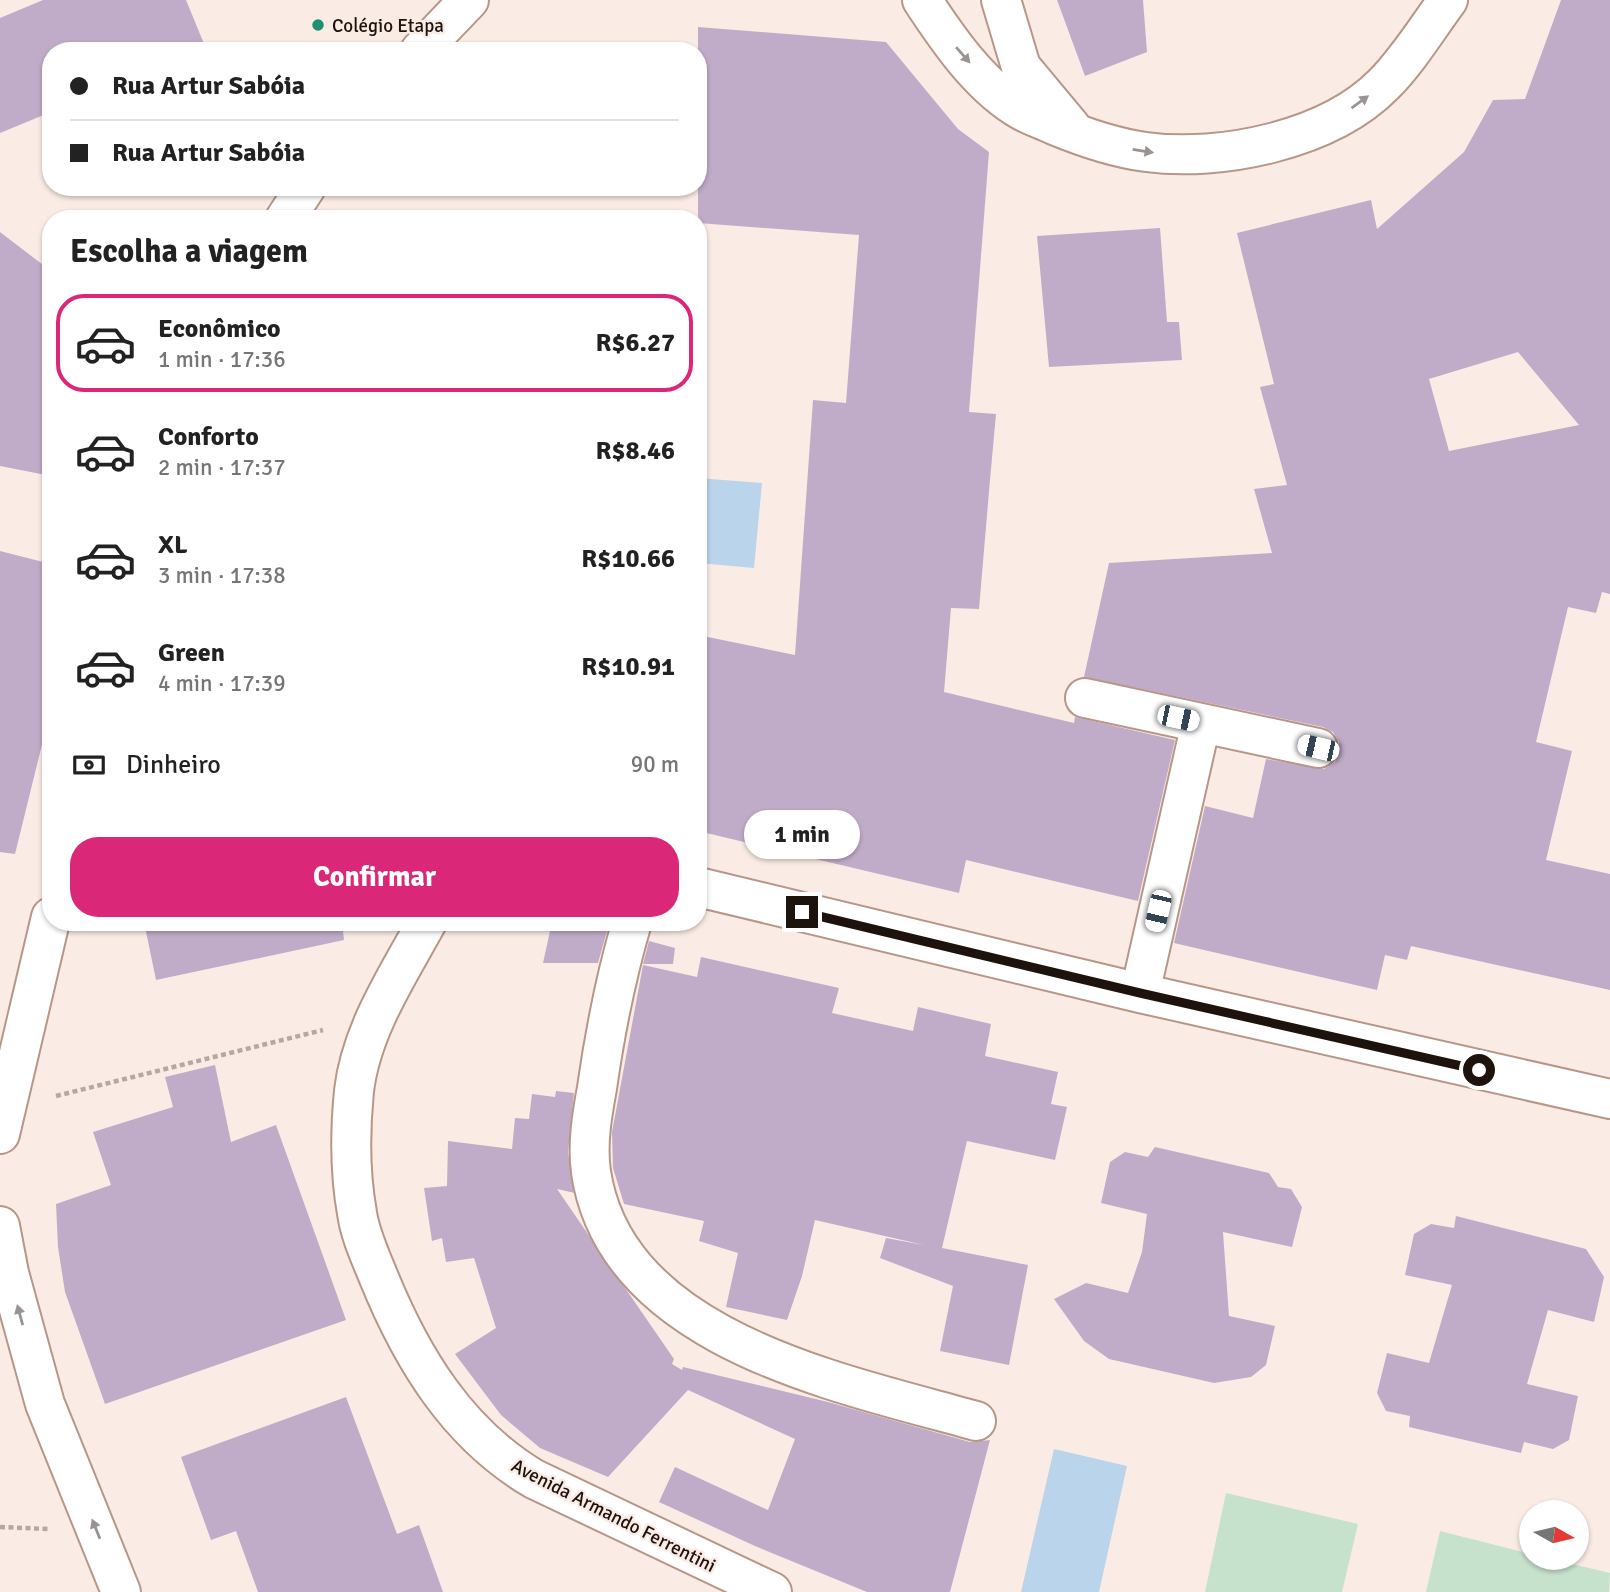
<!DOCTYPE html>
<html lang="pt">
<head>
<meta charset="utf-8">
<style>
  :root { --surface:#fff; --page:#f6f6f6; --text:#222; --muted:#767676; --line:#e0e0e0; --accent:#db2777 }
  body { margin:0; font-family:Signika,sans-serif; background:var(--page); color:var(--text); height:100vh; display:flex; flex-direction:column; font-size:26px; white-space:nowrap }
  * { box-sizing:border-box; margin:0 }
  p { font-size:23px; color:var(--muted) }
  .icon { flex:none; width:38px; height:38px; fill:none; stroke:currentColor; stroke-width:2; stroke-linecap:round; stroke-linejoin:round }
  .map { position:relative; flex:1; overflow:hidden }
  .drawer { position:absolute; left:42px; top:210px; width:665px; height:721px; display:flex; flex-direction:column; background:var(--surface); border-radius:28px; box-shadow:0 2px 5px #0004 }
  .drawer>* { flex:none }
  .guide { position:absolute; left:42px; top:42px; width:665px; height:154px; border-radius:28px; box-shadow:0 2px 5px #0004; display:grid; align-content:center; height:154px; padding:0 28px; background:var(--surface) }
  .needle { width:46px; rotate:98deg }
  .tools { position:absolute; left:1519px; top:1500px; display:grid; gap:14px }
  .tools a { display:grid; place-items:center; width:70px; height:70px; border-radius:50%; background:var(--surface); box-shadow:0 2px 5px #0004; font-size:35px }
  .end { position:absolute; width:32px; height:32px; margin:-16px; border:9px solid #1d120c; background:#fff; box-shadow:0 0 0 4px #fff }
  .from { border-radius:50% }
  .bubble { position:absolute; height:49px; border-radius:24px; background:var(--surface); box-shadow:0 2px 5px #0004; font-size:23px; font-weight:800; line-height:49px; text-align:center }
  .car { position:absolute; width:21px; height:42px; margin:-21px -10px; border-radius:9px; box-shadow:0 0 5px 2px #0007; background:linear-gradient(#fff 24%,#345 0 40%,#fff 0 76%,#345 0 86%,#fff 0) }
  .guide b { display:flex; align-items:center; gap:24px; height:66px; font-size:26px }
  .guide b+b { border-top:2px solid var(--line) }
  .guide i { width:18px; height:18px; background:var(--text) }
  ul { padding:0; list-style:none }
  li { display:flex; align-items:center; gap:21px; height:98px; margin:0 14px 10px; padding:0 14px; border:4px solid transparent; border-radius:28px }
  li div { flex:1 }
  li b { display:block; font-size:26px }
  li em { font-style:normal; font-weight:800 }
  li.active { border-color:var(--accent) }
  li>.icon { width:63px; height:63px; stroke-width:1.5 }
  h2 { padding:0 28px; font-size:32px; line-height:84px }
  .pay { display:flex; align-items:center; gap:18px; height:77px; padding:0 28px; font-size:26px }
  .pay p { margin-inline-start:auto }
  .cta { display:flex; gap:14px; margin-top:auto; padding:14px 28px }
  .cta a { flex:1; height:80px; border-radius:28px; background:var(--accent); color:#fff; font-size:28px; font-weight:800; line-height:80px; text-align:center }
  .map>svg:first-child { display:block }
</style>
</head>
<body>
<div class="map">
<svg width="1610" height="1592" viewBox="0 0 1610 1592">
  <rect width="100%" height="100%" fill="#faece5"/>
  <path fill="#c6e1cc" d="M1226,1493L1358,1524L1342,1592H1205Z
    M1440,1531L1531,1554V1558H1547L1610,1573L1609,1592H1426Z"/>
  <path fill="#bad4eb" d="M698,478L762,483L754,568L698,563Z
    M1054,1449L1127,1466L1099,1592H1021Z"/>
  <path fill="#c0acc8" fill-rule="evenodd" d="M43,0H186L207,51H51V112L0,133V18Z
    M1057,0H1143L1147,52L1085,76Z
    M1561,0H1610V594L1602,592L1596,613L1568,607L1536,742L1572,751L1546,860L1610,874V990L1411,946L1407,960L1385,955L1377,990L1174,943L1205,806L1253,818L1266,759L1324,769L1335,762L1339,752V742L1333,732L1323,727L1084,677L1109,563L1272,553L1254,489L1287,485L1260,387L1274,384L1237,233L1371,200L1377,229L1464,152L1493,100L1525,99ZM1518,352L1579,425L1449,451L1429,379Z
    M698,27L886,42L958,129L989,152L969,412L996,414L990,480L979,609L951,608L944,692L1074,723L1075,717L1175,740L1138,901L966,860L959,893L698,831V635L795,655L813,400L846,403L859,235L698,223Z
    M1160,228L1167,322H1179L1182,360L1049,367L1037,236Z
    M0,232L51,271V476L0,466Z
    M0,551L51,564V708L15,854L0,852Z
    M144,922H342L344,940L156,980Z
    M552,922H568L607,931L598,963H543Z
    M649,941L675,948L673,964H643Z
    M701,957L839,988L832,1013L913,1031L918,1007L991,1024L985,1056L1058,1072L1051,1104L1067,1107L1055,1160L967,1141L942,1248L1028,1265L1009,1365L940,1351L953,1286L880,1258L886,1238L924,1245L815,1220L802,1276L787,1320L726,1307L738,1253L699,1241L704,1221L624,1204L613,1168L612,1132L643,965L697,977Z
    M215,1065L231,1142L276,1125L346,1320L105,1404L65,1292L58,1247L56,1204L111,1185L93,1132L173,1107L165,1077Z
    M556,1091L574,1093L568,1152L575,1193L557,1189L674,1359L672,1364L682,1370L683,1367L828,1402L970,1442L990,1440L950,1592H867L755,1546L659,1502L675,1467L768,1510L795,1439L688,1390L608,1477L540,1448L501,1415L455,1354L496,1328L474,1258L446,1262L442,1238L432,1241L424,1188L447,1186L448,1141L512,1149L515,1118L529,1119L532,1094L555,1097Z
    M1155,1147L1269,1173L1278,1187L1291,1189L1302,1207L1292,1247L1223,1232L1229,1316L1275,1326L1266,1365L1251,1377L1214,1383L1109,1359L1084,1341L1054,1299L1086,1283L1128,1293L1142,1252L1147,1214L1101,1203L1110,1162L1125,1152L1148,1157Z
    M1456,1216L1586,1249L1604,1277L1594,1322L1548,1310L1527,1384L1578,1396L1569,1440L1553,1449L1524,1442L1521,1453L1409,1427L1410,1416L1386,1411L1377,1393L1387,1353L1429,1363L1452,1285L1405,1275L1414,1234L1431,1224L1454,1228Z
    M346,1397L397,1534L419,1525L443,1592H258L236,1531L211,1540L181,1457Z"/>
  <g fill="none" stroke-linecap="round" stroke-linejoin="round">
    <g stroke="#b79687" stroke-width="42">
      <path id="street" d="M1085,698L1318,748
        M698,887L1140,993L1610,1099
        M427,922C398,975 361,1030 354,1091C350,1131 350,1174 357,1213C360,1235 371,1258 379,1278C412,1359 458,1434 534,1479L772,1592
        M632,922C616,976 605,1032 597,1088C592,1115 587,1144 591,1172C616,1340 841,1383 976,1421
        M1140,993L1201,723"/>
    </g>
    <g stroke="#b79687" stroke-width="42">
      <path id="secondary" d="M922,0C947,38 977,82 1016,107C1027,115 1042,119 1054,125C1083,137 1115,148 1146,152C1221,162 1329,140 1384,84C1408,60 1428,27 1448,0
        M1001,0L1021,67L1071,127
        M420,51L469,0
        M285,219L306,187
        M0,1134L51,917
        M0,1226L9,1273L45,1404L121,1592"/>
    </g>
    <path stroke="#b5a8a1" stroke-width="4.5" stroke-dasharray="5 3.5" stroke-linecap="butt" d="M56,1096L323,1030
      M0,1527L48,1529"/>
    <use href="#street" stroke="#fff" stroke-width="38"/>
    <use href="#secondary" stroke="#fff" stroke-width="38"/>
  </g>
  <defs><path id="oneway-solid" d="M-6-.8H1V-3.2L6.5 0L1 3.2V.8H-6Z" transform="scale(1.75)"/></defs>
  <g fill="#999492">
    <use href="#oneway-solid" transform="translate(963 55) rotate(49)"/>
    <use href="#oneway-solid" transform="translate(1360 102) rotate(-36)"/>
    <use href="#oneway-solid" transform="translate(1143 151) rotate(9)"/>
    <use href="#oneway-solid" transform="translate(20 1315) rotate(-105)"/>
    <use href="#oneway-solid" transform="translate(96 1529) rotate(-112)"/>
  </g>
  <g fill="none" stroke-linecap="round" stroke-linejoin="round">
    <path stroke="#1d120c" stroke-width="9" d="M802,912L1140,993L1479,1070"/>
  </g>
  <circle fill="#1d9072" stroke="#faece5" stroke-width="2.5" cx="318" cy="25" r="7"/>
  <g text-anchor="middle" stroke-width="5" stroke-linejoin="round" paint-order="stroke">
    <g font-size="19" fill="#1d120c" stroke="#faece5" text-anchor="start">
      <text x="332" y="32">Colégio Etapa</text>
    </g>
    <g font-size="19" fill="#1d120c" stroke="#faece5">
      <text transform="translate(614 1515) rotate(27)" y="7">Avenida Armando Ferrentini</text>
    </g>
  </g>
</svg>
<div class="tools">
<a><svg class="needle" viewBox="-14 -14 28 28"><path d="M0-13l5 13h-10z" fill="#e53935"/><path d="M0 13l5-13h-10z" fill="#767676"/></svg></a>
</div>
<i class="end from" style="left:1479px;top:1070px"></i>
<i class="end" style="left:802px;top:912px"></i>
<div class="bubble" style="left:744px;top:810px;width:116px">1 min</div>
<i class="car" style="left:1178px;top:718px;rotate:102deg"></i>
<i class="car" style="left:1318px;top:748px;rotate:283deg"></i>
<i class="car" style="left:1158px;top:911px;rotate:193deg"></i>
<div class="guide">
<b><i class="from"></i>Rua Artur Sabóia</b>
<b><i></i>Rua Artur Sabóia</b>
</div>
<section class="drawer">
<h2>Escolha a viagem</h2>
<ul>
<li class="active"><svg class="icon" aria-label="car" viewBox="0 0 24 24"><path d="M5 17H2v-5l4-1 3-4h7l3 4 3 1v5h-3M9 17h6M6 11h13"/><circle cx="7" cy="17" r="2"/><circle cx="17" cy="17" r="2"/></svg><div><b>Econômico</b><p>1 min · 17:36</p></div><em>R$6.27</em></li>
<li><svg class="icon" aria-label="car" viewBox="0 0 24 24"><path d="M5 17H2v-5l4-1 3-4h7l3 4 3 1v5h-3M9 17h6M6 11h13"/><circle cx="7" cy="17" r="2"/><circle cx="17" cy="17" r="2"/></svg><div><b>Conforto</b><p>2 min · 17:37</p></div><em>R$8.46</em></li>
<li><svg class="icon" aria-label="car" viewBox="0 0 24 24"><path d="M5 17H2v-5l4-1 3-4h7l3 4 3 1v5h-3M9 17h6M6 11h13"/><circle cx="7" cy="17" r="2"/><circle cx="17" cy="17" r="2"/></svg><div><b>XL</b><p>3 min · 17:38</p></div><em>R$10.66</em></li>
<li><svg class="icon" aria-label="car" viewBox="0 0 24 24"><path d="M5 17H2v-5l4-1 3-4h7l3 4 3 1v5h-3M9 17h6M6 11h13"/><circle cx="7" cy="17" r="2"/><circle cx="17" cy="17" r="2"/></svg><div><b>Green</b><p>4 min · 17:39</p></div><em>R$10.91</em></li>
</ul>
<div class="pay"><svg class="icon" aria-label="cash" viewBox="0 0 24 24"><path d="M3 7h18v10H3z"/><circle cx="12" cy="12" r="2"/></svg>Dinheiro<p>90 m</p></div>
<div class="cta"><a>Confirmar</a></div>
</section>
</div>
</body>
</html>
